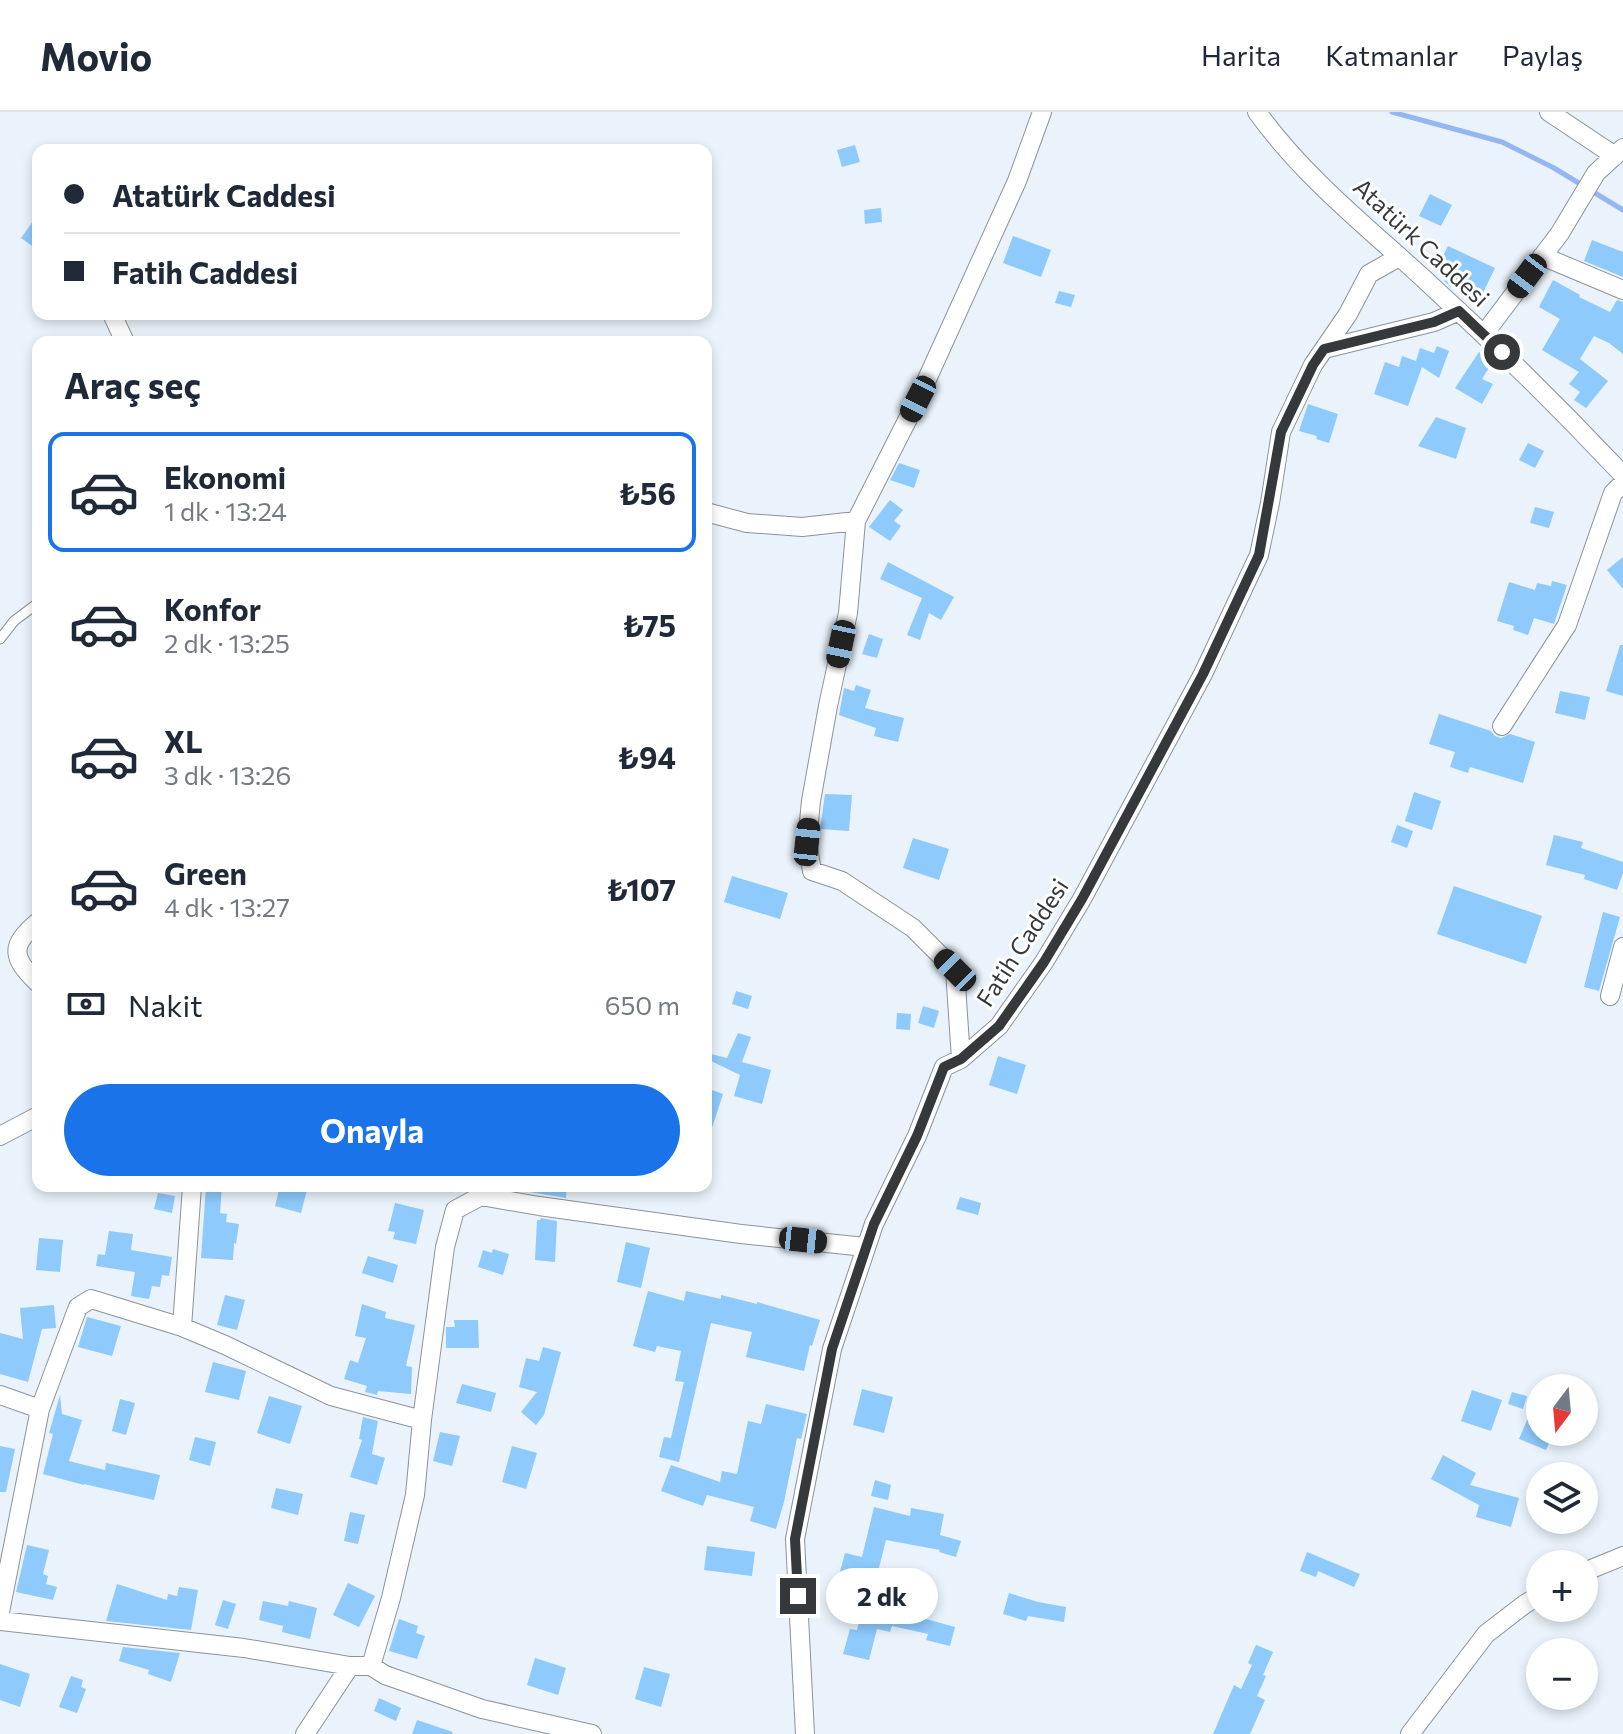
<!DOCTYPE html>
<html lang="tr">
<head>
<meta charset="utf-8">
<style>
  :root { --surface:#fff; --page:#f6f6f7; --text:#1f2937; --muted:#747a83; --line:#e0e1e3; --accent:#1a73e8 }
  body { margin:0; font-family:Commissioner,sans-serif; background:var(--page); color:var(--text); height:100vh; display:flex; flex-direction:column; font-size:30px; white-space:nowrap }
  * { box-sizing:border-box; margin:0 }
  p { font-size:26px; color:var(--muted) }
  .icon { flex:none; width:44px; height:44px; fill:none; stroke:currentColor; stroke-width:2; stroke-linecap:round; stroke-linejoin:round }
  .map { position:relative; flex:1; overflow:hidden }
  .side { position:absolute; left:32px; top:224px; width:680px; height:856px; display:flex; flex-direction:column; background:var(--surface); border-radius:16px; box-shadow:0 4px 12px #0003 }
  .side>* { flex:none }
  .banner { position:absolute; left:32px; top:32px; width:680px; height:176px; border-radius:16px; box-shadow:0 4px 12px #0003; display:grid; align-content:center; height:176px; padding:0 32px; background:var(--surface) }
  .needle { width:52px; rotate:196deg }
  .tools { position:absolute; left:1526px; top:1262px; display:grid; gap:16px }
  .tools a { display:grid; place-items:center; width:72px; height:72px; border-radius:50%; background:var(--surface); box-shadow:0 4px 12px #0003; font-size:40px }
  .end { position:absolute; width:36px; height:36px; margin:-18px; border:10px solid #35393c; background:#fff; box-shadow:0 0 0 4px #fff }
  .from { border-radius:50% }
  .bubble { position:absolute; height:56px; border-radius:28px; background:var(--surface); box-shadow:0 4px 12px #0003; font-size:26px; font-weight:700; line-height:56px; text-align:center }
  .car { position:absolute; width:24px; height:48px; margin:-24px -12px; border-radius:10px; box-shadow:0 0 6px 2px #0007; background:linear-gradient(#222 24%,#8ab4d8 0 40%,#222 0 76%,#8ab4d8 0 86%,#222 0) }
  .banner b { display:flex; align-items:center; gap:28px; height:76px; font-size:30px }
  .banner b+b { border-top:2px solid var(--line) }
  .banner i { width:20px; height:20px; background:var(--text) }
  ul { padding:0; list-style:none }
  li { display:flex; align-items:center; gap:24px; height:120px; margin:0 16px 12px; padding:0 16px; border:4px solid transparent; border-radius:16px }
  li div { flex:1 }
  li b { display:block; font-size:30px }
  li em { font-style:normal; font-weight:700 }
  li.selected { border-color:var(--accent) }
  li>.icon { width:72px; height:72px; stroke-width:1.5 }
  h2 { padding:0 32px; font-size:36px; line-height:96px }
  .pay { display:flex; align-items:center; gap:20px; height:88px; padding:0 32px; font-size:30px }
  .pay p { margin-inline-start:auto }
  .button { display:flex; gap:16px; margin-top:auto; padding:16px 32px }
  .button a { flex:1; height:92px; border-radius:48px; background:var(--accent); color:#fff; font-size:32px; font-weight:700; line-height:92px; text-align:center }
  header { display:flex; align-items:center; gap:48px; box-sizing:border-box; height:112px; padding:0 40px; background:var(--surface); border-bottom:2px solid var(--line) }
  header strong { font-size:38px }
  nav { display:flex; gap:44px; margin-inline-start:auto; font-size:28px }
  .map>svg:first-child { display:block }
</style>
</head>
<body>
<header>
<strong>Movio</strong>
<nav><a>Harita</a><a>Katmanlar</a><a>Paylaş</a></nav>
</header>
<div class="map">
<svg width="1623" height="1622" viewBox="0 0 1623 1622">
  <rect width="100%" height="100%" fill="#eaf3fb"/>
  <g fill="none" stroke-linecap="round" stroke-linejoin="round">
    <path stroke="#94b6f1" stroke-width="5" d="M1392,0L1502,30L1554,56L1623,98"/>
  </g>
  <path fill="#8ecafb" d="M855,33L860,50L842,55L837,38Z
    M1430,82L1452,93L1441,114L1419,104Z
    M881,96L882,110L865,112L864,98Z
    M38,102V126L32,134L21,126Z
    M1013,124L1051,138L1041,165L1003,151Z
    M1592,128L1623,140V165L1584,149Z
    M1448,134L1495,156L1479,189L1450,174L1444,169L1452,153L1441,148Z
    M1553,168L1580,183L1579,185L1610,200L1617,188L1623,190V242L1609,231L1594,224L1580,247L1608,269L1586,296L1574,288L1580,280L1569,272L1579,260L1542,238L1560,207L1539,195Z
    M1059,179L1075,183L1071,195L1055,191Z
    M1437,234L1449,239L1439,266L1422,255L1408,294L1374,282L1385,250L1399,255L1402,244L1416,249L1420,236L1434,241Z
    M1479,240L1493,249L1482,267L1493,272L1482,292L1455,276Z
    M1308,292L1338,302L1329,331L1316,327L1317,324L1299,319Z
    M1436,305L1466,316L1456,347L1418,334Z
    M1528,331L1544,339L1535,356L1519,348Z
    M899,351L920,358L914,376L890,368Z
    M890,388L903,398L894,409L901,414L890,429L869,415Z
    M1535,395L1554,400L1549,416L1530,411Z
    M1623,445V477L1607,458Z
    M888,450L954,485L941,508L929,501L920,528L907,523L922,486L880,467Z
    M1552,469L1567,473L1554,512L1534,506L1528,523L1513,518L1514,514L1497,509L1509,470L1535,478L1537,471L1551,474Z
    M869,522L883,527L877,546L862,542Z
    M1620,533H1623V584L1606,579Z
    M856,573L871,578L865,596L904,606L898,630L874,624L876,616L839,603L844,576L854,579Z
    M1560,579L1590,585L1585,608L1555,601Z
    M1439,602L1491,619L1495,624L1501,626L1510,622L1535,630L1523,671L1470,655L1468,661L1450,655L1455,640L1429,632Z
    M1414,680L1441,689L1432,718L1405,709Z
    M825,682L852,683L849,719L820,717Z
    M1397,713L1413,719L1407,736L1391,730Z
    M1554,723L1583,730L1581,736L1623,750V761L1617,778L1584,767L1585,763L1546,753Z
    M913,726L949,737L939,768L903,756Z
    M732,764L788,781L780,807L724,790Z
    M1454,774L1542,804L1526,852L1437,822Z
    M1603,800L1620,805L1599,879L1584,875Z
    M736,879L752,884L748,897L732,892Z
    M923,894L939,899L934,916L918,911Z
    M897,901L911,902L910,918L896,917Z
    M738,921L751,925L742,950L771,958L762,992L734,984L740,963L709,948L711,942L727,946Z
    M998,944L1026,953L1017,982L989,973Z
    M706,976L723,982L709,1025L706,1024Z
    M206,1074H222L220,1101L227,1102L226,1110L239,1112L236,1132L234,1131L233,1148L201,1146Z
    M280,1074H308L301,1101L275,1094Z
    M524,1074H567L566,1086L524,1079Z
    M158,1081L175,1084L172,1101L154,1097Z
    M960,1085L981,1091L978,1103L956,1097Z
    M395,1091L424,1098L416,1132L393,1127L395,1120L388,1119Z
    M541,1106L557,1109L555,1150L535,1148L537,1108H540Z
    M109,1119L133,1122L131,1138L172,1145L169,1164L162,1163L160,1175L152,1174L149,1187L131,1184L135,1160L96,1154L98,1142L105,1143Z
    M39,1126L63,1128L60,1160L36,1158Z
    M626,1130L650,1136L641,1176L617,1170Z
    M493,1137L509,1142L503,1163L478,1155L483,1138L492,1141Z
    M368,1144L398,1153L393,1171L362,1161Z
    M648,1179L684,1189L686,1179L721,1187V1183L757,1192V1190L820,1208L812,1234L810,1233L804,1259L746,1245L752,1220L711,1211L679,1350L659,1345L664,1325L671,1326L684,1270L675,1269L681,1239L657,1234L655,1240L633,1234Z
    M225,1183L245,1188L237,1218L217,1213Z
    M362,1192L386,1200L385,1206L415,1213L406,1254L412,1255L411,1282L378,1279L377,1283L365,1280L367,1274L344,1267L350,1248L358,1251L366,1226L355,1224Z
    M54,1193L56,1216L42,1217L28,1270L0,1262V1221L23,1227L20,1196Z
    M87,1205L121,1214L112,1244L78,1235Z
    M454,1208H478L479,1236H446V1215H455Z
    M543,1235L561,1240L544,1303L536,1313L521,1300L537,1280L519,1275L526,1246L539,1249Z
    M213,1250L246,1259L239,1288L205,1280Z
    M462,1272L496,1281L491,1300L456,1291Z
    M862,1277L893,1285L884,1321L853,1313Z
    M1472,1278L1502,1288L1491,1319L1461,1309Z
    M1540,1278V1320H1554L1546,1338L1519,1327Z
    M1512,1280L1527,1284L1523,1297L1508,1292Z
    M60,1283L62,1302L82,1308L69,1349L105,1358L106,1351L160,1363L154,1388L84,1372V1373L43,1362L53,1322L49,1321Z
    M269,1284L302,1294L290,1332L257,1321Z
    M120,1287L135,1291L126,1323L112,1319Z
    M766,1292L807,1302L801,1327L797,1326L784,1390L776,1417L750,1409L754,1395L707,1383L703,1394L661,1379L671,1353L720,1370L722,1359L737,1362L748,1309L761,1312Z
    M363,1305L378,1309L372,1342L385,1346L377,1373L350,1365L362,1328L359,1327Z
    M440,1320L460,1324L452,1354L433,1349Z
    M195,1325L216,1330L210,1354L189,1348Z
    M0,1334L15,1337L6,1380H0Z
    M512,1334L537,1341L526,1377L502,1370Z
    M1443,1343L1476,1361L1470,1373L1519,1386L1511,1415L1476,1405L1479,1393L1431,1367Z
    M875,1368L891,1373L888,1388L871,1384Z
    M276,1376L303,1382L298,1403L271,1396Z
    M874,1395L910,1404L911,1396L944,1402L940,1423L961,1429L956,1445L939,1440L940,1438L886,1428L873,1480L837,1471L845,1441L862,1445Z
    M350,1400L365,1403L358,1432L344,1429Z
    M27,1433L49,1438L43,1462L48,1464L46,1472L57,1475L53,1488L16,1480Z
    M707,1434L755,1440L752,1464L704,1458Z
    M1307,1440L1360,1462L1354,1475L1318,1459L1316,1465L1300,1459Z
    M348,1471L375,1484L359,1515L333,1503Z
    M117,1472L167,1488L168,1482L177,1484L179,1475L198,1478L191,1518L106,1509Z
    M1009,1481L1038,1490L1066,1495L1064,1510L1028,1504L1026,1509L1003,1502Z
    M223,1488L236,1492L228,1517L215,1513Z
    M864,1488L900,1496L901,1492L917,1495L915,1504L955,1515L950,1534L926,1528L928,1522L892,1514L890,1520L877,1517L869,1548L843,1542L850,1517L857,1518Z
    M263,1489L288,1494L289,1489L317,1496L310,1527L282,1520L283,1514L259,1508Z
    M399,1507L418,1514L416,1521L425,1524L417,1547L389,1539Z
    M1256,1533L1273,1540L1263,1563L1266,1564L1257,1584L1265,1588L1250,1622H1213L1234,1573L1241,1577L1252,1553L1248,1551Z
    M123,1535L180,1541L171,1570L148,1562L149,1558L119,1549Z
    M535,1546L566,1556L558,1583L527,1573Z
    M0,1552L30,1562L20,1595L0,1588Z
    M644,1555L670,1562L661,1595L635,1587Z
    M71,1564L83,1568L81,1575L86,1577L77,1601L59,1595Z
    M379,1586L401,1596L396,1609L374,1599Z
    M417,1608L453,1620L452,1622H412Z"/>
  <g fill="none" stroke-linecap="round" stroke-linejoin="round">
    <g stroke="#8b939a" stroke-width="11">
      <path id="lane" d="M0,527L14,509L38,491"/>
    </g>
    <g stroke="#8b939a" stroke-width="20">
      <path id="street" d="M1257,0C1303,64 1366,114 1424,167C1493,230 1559,295 1623,363
        M1549,0L1615,44
        M1542,144L1623,178
        M112,202L125,230
        M1484,222L1560,121L1596,61L1623,36
        M1324,237L1434,210L1459,199
        M706,400L747,411L802,415L856,409
        M1502,614L1567,513L1613,381L1623,371
        M38,810C9,834 12,846 38,871
        M1610,884L1623,835
        M961,947L955,858L913,816L842,769L812,759L807,730L811,689L828,594L848,501L856,409L918,287L1017,69L1042,0
        M0,1024L38,1004
        M182,1215L192,1074
        M0,1283L40,1297
        M1584,1460L1623,1444
        M0,1500L40,1297L78,1195L91,1187L182,1215L225,1233L331,1284L422,1308
        M0,1509L244,1536L350,1554
        M371,1554L391,1486L415,1383L422,1308L445,1135L455,1098L481,1084L539,1094L741,1122L865,1135
        M305,1622L350,1554H371L385,1563L482,1597L592,1622
        M805,1622L795,1427L832,1237L874,1112L917,1024L944,955L961,947L999,914L1044,850L1082,787L1203,562L1259,443L1270,391L1281,320L1313,253L1348,202L1369,162L1399,145
        M1410,1622L1486,1522L1525,1492L1540,1483"/>
    </g>
    <use href="#lane" stroke="#fff" stroke-width="9"/>
    <use href="#street" stroke="#fff" stroke-width="18"/>
  </g>
  <g fill="none" stroke-linecap="round" stroke-linejoin="round">
    <path stroke="#35393c" stroke-width="10" d="M798,1484L795,1427L832,1237L874,1112L917,1024L944,955L961,947L999,914L1044,850L1082,787L1203,562L1259,443L1281,320L1313,253L1324,237L1434,210L1459,199L1502,240"/>
  </g>
  <g text-anchor="middle" stroke-width="6" stroke-linejoin="round" paint-order="stroke">
    <g font-size="24" fill="#35393c" stroke="#fff">
      <text transform="translate(1421 131) rotate(43)" y="8">Atatürk Caddesi</text>
      <text transform="translate(1023 831) rotate(-57)" y="8">Fatih Caddesi</text>
    </g>
  </g>
</svg>
<div class="tools">
<a><svg class="needle" viewBox="-14 -14 28 28"><path d="M0-13l5 13h-10z" fill="#e53935"/><path d="M0 13l5-13h-10z" fill="#747a83"/></svg></a>
<a><svg class="icon" aria-label="layers" viewBox="0 0 24 24"><path d="M12 4l9 5-9 5-9-5zM3 14l9 5 9-5"/></svg></a>
<a>+</a>
<a>−</a>
</div>
<i class="end from" style="left:1502px;top:240px"></i>
<i class="end" style="left:798px;top:1484px"></i>
<div class="bubble" style="left:826px;top:1456px;width:112px">2 dk</div>
<i class="car" style="left:1527px;top:164px;rotate:217deg"></i>
<i class="car" style="left:918px;top:287px;rotate:207deg"></i>
<i class="car" style="left:841px;top:532px;rotate:192deg"></i>
<i class="car" style="left:807px;top:730px;rotate:6deg"></i>
<i class="car" style="left:955px;top:858px;rotate:315deg"></i>
<i class="car" style="left:803px;top:1128px;rotate:96deg"></i>
<div class="banner">
<b><i class="from"></i>Atatürk Caddesi</b>
<b><i></i>Fatih Caddesi</b>
</div>
<section class="side">
<h2>Araç seç</h2>
<ul>
<li class="selected"><svg class="icon" aria-label="car" viewBox="0 0 24 24"><path d="M5 17H2v-5l4-1 3-4h7l3 4 3 1v5h-3M9 17h6M6 11h13"/><circle cx="7" cy="17" r="2"/><circle cx="17" cy="17" r="2"/></svg><div><b>Ekonomi</b><p>1 dk · 13:24</p></div><em>₺56</em></li>
<li><svg class="icon" aria-label="car" viewBox="0 0 24 24"><path d="M5 17H2v-5l4-1 3-4h7l3 4 3 1v5h-3M9 17h6M6 11h13"/><circle cx="7" cy="17" r="2"/><circle cx="17" cy="17" r="2"/></svg><div><b>Konfor</b><p>2 dk · 13:25</p></div><em>₺75</em></li>
<li><svg class="icon" aria-label="car" viewBox="0 0 24 24"><path d="M5 17H2v-5l4-1 3-4h7l3 4 3 1v5h-3M9 17h6M6 11h13"/><circle cx="7" cy="17" r="2"/><circle cx="17" cy="17" r="2"/></svg><div><b>XL</b><p>3 dk · 13:26</p></div><em>₺94</em></li>
<li><svg class="icon" aria-label="car" viewBox="0 0 24 24"><path d="M5 17H2v-5l4-1 3-4h7l3 4 3 1v5h-3M9 17h6M6 11h13"/><circle cx="7" cy="17" r="2"/><circle cx="17" cy="17" r="2"/></svg><div><b>Green</b><p>4 dk · 13:27</p></div><em>₺107</em></li>
</ul>
<div class="pay"><svg class="icon" aria-label="cash" viewBox="0 0 24 24"><path d="M3 7h18v10H3z"/><circle cx="12" cy="12" r="2"/></svg>Nakit<p>650 m</p></div>
<div class="button"><a>Onayla</a></div>
</section>
</div>
</body>
</html>
